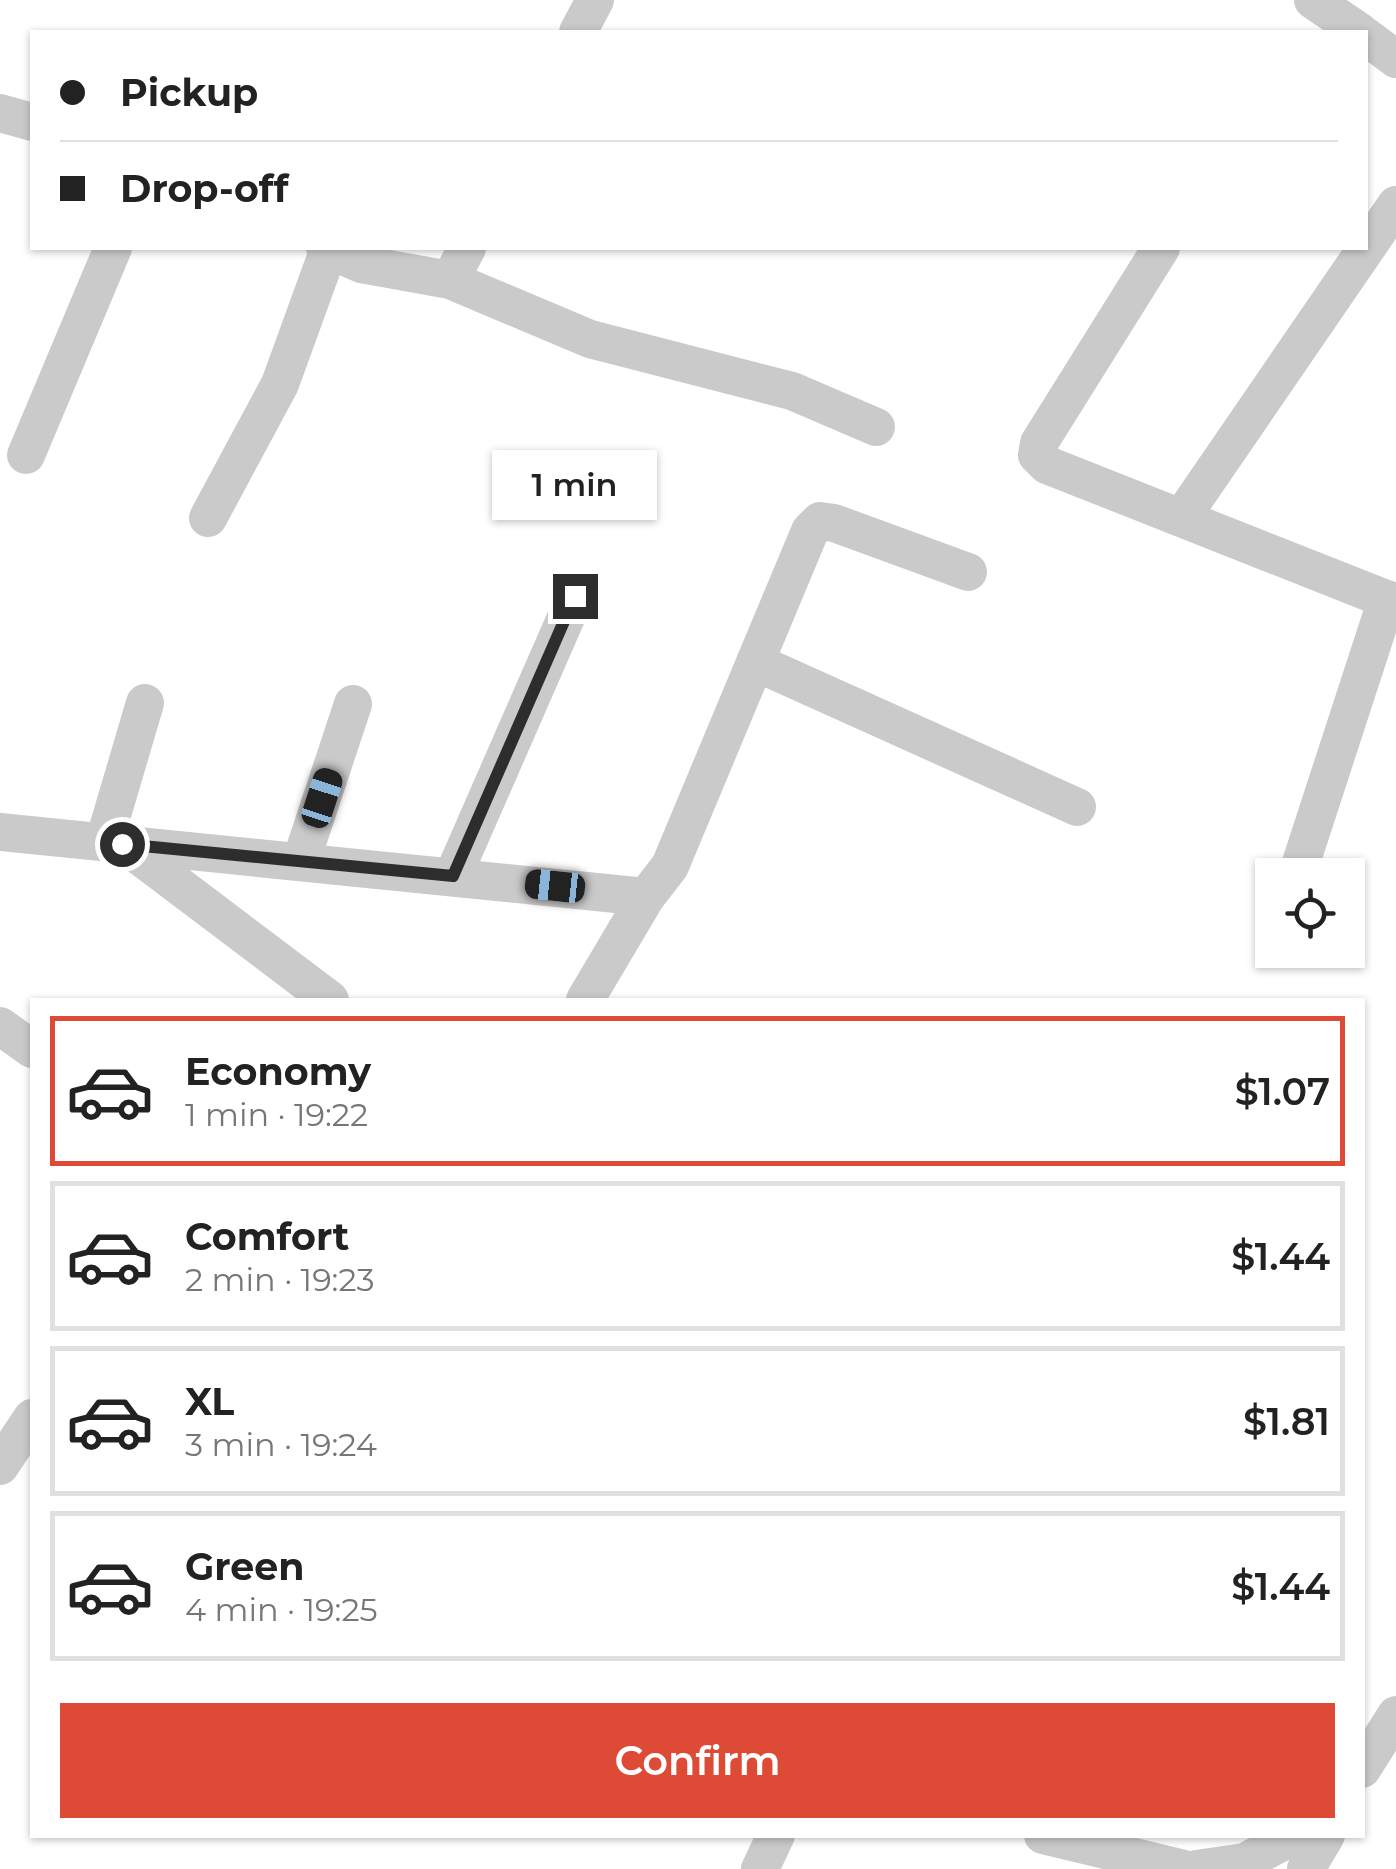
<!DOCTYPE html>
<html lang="en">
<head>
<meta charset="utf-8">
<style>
  :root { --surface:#fff; --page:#f6f6f6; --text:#222; --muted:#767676; --line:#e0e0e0; --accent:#dd4a36 }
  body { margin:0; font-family:Montserrat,sans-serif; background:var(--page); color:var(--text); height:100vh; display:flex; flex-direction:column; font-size:38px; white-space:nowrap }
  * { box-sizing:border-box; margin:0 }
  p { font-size:32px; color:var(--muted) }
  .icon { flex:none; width:55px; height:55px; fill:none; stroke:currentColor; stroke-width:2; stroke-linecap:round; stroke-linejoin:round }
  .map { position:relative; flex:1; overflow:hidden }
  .details { position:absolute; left:30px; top:998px; width:1335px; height:840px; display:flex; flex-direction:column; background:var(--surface); border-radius:0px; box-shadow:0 2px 8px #0004 }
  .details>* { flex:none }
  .guide { position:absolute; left:30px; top:30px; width:1338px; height:220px; border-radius:0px; box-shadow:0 2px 8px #0004; display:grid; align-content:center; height:220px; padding:0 30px; background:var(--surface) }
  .buttons { position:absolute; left:1255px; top:858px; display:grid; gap:20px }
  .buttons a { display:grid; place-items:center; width:110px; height:110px; border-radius:0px; background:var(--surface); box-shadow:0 2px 8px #0004; font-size:50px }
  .end { position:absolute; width:45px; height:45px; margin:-22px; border:12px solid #2d2d2d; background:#fff; box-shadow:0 0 0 5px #fff }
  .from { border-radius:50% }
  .bubble { position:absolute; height:70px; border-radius:0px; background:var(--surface); box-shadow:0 2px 8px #0004; font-size:32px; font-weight:600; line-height:70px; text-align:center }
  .car { position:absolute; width:30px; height:60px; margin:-30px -15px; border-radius:12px; box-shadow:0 0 8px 2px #0007; background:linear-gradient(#222 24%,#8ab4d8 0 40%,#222 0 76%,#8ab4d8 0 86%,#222 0) }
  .guide b { display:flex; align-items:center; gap:35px; height:95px; font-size:38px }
  .guide b+b { border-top:2px solid var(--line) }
  .guide i { width:25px; height:25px; background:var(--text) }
  ul { padding:18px 0 0; list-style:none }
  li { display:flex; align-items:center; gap:30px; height:150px; margin:0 20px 15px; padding:0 10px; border:5px solid var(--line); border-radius:0px }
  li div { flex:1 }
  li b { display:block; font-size:38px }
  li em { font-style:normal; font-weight:600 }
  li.on { border-color:var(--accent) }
  li>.icon { width:90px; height:90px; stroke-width:1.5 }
  .button { display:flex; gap:20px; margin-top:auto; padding:20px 30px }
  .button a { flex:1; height:115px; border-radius:0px; background:var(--accent); color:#fff; font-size:40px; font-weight:600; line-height:115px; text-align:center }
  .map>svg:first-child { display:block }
</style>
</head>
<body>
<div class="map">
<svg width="1396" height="1869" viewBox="0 0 1396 1869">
  <rect width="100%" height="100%" fill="#fff"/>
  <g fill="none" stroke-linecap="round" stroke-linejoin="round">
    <path stroke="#cacaca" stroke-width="38" d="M1313,0L1360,32
      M578,32L595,0
      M1365,36L1396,59
      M0,113L32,122
      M325,248L361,264L450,280L590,339L792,391L876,427
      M1161,248L1039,443L1037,455L1047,465L1396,603
      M450,280L467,248
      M26,455L113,248
      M1182,517L1396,205
      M208,518L280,384L329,249
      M755,662L1077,807
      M0,832L646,897
      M104,842L145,703
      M125,845L330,1000
      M301,861L353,704
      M1297,875L1387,599
      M453,876L575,597
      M585,1000L646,897L670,866L810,531L820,521L834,523L968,572
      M0,1026L32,1049
      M0,1466L32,1418
      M1362,1769L1396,1715
      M1043,1835L1184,1869
      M760,1869L776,1835
      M1196,1869L1245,1862L1295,1835
      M1306,1869L1326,1835"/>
  </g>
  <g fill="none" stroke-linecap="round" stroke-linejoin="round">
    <path stroke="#2d2d2d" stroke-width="12" d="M122,844L453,876L575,596"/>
  </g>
</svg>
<div class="buttons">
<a><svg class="icon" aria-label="locate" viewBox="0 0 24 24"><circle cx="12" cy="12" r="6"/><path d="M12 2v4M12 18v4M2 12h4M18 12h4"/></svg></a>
</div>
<i class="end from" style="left:122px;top:844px"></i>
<i class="end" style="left:575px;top:596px"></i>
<div class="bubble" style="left:492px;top:450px;width:165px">1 min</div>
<i class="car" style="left:322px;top:798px;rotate:18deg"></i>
<i class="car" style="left:555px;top:886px;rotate:276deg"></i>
<div class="guide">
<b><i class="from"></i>Pickup</b>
<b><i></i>Drop-off</b>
</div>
<section class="details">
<ul>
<li class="on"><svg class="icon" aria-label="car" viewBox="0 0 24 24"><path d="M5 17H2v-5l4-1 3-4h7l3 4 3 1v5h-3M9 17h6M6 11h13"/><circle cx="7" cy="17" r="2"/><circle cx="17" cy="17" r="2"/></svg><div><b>Economy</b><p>1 min · 19:22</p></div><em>$1.07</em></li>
<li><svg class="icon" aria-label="car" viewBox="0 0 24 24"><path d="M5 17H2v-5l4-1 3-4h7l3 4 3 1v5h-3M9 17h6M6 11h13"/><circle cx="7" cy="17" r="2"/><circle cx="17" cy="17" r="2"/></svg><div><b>Comfort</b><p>2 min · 19:23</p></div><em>$1.44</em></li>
<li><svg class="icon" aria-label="car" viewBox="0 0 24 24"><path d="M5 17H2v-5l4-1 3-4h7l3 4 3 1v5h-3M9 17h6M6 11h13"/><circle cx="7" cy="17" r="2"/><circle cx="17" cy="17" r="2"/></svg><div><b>XL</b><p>3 min · 19:24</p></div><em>$1.81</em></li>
<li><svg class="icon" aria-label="car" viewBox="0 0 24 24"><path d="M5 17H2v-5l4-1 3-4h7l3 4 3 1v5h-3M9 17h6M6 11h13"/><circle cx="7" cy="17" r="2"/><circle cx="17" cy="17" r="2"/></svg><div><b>Green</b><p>4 min · 19:25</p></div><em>$1.44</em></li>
</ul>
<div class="button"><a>Confirm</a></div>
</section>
</div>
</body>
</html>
